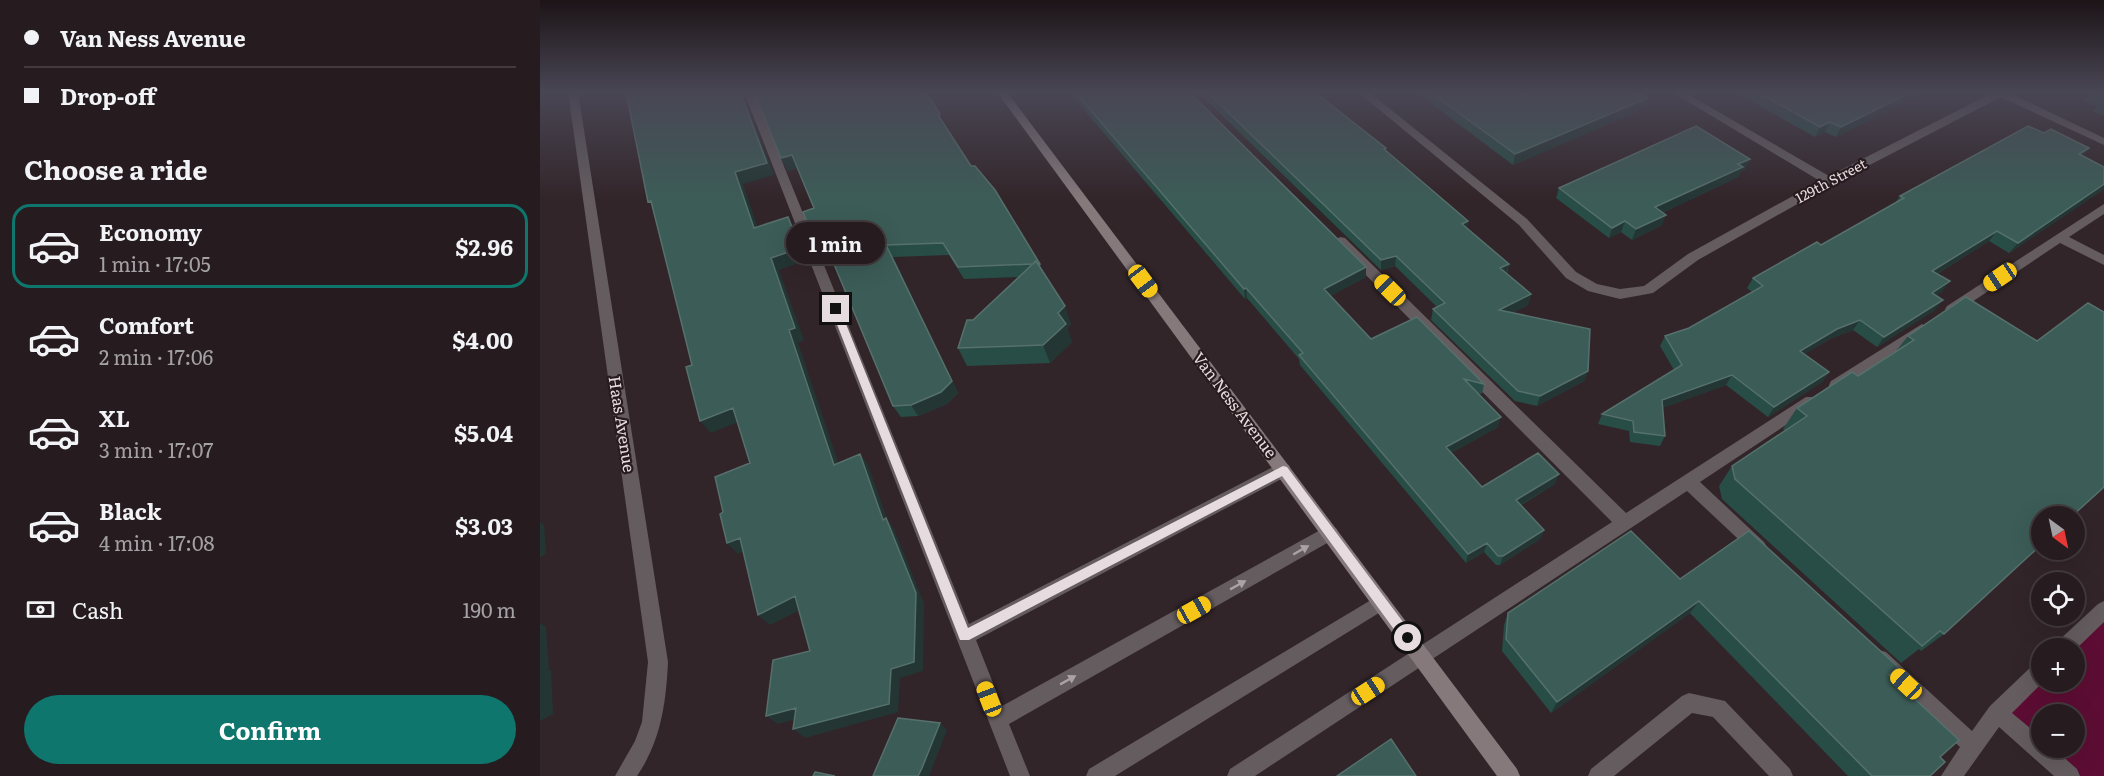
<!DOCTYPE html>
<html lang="en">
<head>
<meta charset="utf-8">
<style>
  :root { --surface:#261c1f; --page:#2e2528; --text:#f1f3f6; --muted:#a4a1a4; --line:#423a3d; --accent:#0f766e }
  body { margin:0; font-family:Literata,serif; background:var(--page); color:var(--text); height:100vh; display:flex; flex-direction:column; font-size:22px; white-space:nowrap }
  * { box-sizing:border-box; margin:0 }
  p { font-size:20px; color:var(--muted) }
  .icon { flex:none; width:33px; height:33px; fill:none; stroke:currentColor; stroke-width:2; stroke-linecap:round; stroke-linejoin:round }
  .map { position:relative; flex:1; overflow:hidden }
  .side { display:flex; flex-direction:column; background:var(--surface); width:540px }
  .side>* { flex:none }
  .hud { display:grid; align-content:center; height:132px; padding:0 24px; background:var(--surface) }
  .needle { width:39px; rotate:147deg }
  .tools { position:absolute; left:1491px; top:506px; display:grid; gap:12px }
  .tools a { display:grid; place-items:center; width:54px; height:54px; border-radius:50%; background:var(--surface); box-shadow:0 6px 24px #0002,0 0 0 2px var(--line); font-size:30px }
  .end { position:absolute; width:27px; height:27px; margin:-14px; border:8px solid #e6dcdf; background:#111; box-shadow:0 0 0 3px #111 }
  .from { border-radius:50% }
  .bubble { position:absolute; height:42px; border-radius:21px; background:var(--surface); box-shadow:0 6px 24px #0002,0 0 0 2px var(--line); font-size:20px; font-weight:700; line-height:42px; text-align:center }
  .car { position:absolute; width:18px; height:36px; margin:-18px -9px; border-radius:8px; box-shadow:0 0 4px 2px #0007; background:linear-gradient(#f5c518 24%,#345 0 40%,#f5c518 0 76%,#345 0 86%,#f5c518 0) }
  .hud b { display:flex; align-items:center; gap:21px; height:57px; font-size:22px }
  .hud b+b { border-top:2px solid var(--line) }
  .hud i { width:15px; height:15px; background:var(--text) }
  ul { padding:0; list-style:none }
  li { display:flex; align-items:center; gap:18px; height:84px; margin:0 12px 9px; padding:0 12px; border:3px solid transparent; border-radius:18px }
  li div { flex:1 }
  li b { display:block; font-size:22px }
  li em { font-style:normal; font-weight:700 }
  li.active { border-color:var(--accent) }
  li>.icon { width:54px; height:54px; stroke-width:1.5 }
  h2 { padding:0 24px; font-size:27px; line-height:72px }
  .pay { display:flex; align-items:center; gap:15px; height:66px; padding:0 24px; font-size:22px }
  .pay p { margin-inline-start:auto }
  .cta { display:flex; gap:12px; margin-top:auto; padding:12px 24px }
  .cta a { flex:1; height:69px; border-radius:36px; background:var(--accent); color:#fff; font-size:24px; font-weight:700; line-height:69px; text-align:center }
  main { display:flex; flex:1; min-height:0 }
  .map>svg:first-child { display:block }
</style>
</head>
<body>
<main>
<section class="side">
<div class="hud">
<b><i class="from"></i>Van Ness Avenue</b>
<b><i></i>Drop-off</b>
</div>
<h2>Choose a ride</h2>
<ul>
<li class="active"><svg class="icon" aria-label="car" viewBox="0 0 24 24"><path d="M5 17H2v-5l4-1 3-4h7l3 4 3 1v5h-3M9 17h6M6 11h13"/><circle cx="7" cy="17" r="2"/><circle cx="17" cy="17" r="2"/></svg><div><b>Economy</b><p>1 min · 17:05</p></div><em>$2.96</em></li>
<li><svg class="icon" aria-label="car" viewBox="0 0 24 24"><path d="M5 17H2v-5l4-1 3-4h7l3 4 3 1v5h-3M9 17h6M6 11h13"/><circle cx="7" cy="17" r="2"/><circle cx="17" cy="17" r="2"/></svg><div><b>Comfort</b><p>2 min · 17:06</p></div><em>$4.00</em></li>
<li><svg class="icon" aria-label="car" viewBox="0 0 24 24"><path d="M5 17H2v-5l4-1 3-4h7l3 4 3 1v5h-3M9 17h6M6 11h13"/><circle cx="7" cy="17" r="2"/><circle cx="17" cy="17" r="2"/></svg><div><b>XL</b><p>3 min · 17:07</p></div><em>$5.04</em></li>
<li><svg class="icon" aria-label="car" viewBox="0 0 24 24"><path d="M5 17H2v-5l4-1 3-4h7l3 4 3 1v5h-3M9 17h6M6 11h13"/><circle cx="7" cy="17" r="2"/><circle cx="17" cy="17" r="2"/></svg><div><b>Black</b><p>4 min · 17:08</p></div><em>$3.03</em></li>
</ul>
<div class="pay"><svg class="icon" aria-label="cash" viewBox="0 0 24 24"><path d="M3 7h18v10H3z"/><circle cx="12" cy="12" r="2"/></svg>Cash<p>190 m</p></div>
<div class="cta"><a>Confirm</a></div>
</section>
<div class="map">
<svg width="1564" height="776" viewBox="0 0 1564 776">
  <rect width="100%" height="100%" fill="#322529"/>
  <path fill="#5d0d33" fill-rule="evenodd" d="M1564,611V776H1530L1457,713L1502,681H1534V648ZM1502,714H1534V747H1502Z"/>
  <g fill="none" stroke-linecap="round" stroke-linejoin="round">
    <path fill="#645c5f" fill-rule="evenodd" d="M204,92H214L429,624L737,465L743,463L749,465L751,470L749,475L436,640L462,706L784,528L790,526L796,528L799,533L796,538L469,724L490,776H470Z
      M1564,204V214L1529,237L1564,255V265L1520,243L1417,312H1407L1405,309L1407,306Z
      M800,237L805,238L1086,513L1266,397H1276L1279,401L1276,405L1160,482L1224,542L1227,547L1224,552L1218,555L1212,552L1147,491L715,776H687L690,769L1072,522L795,244L794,241Z
      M1382,324L1389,329L1387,333L1301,389H1291L1289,385L1291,381Z
      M841,594L847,596L850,602L847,608L575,776H546L549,769Z
      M1564,601V622L1534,651V648H1515L1517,642L1558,604Z
      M1339,650L1346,652L1432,731L1450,706L1495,663L1502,661V681H1504L1472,713L1502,738V747H1512L1537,769L1540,776H1514L1459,727L1424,776H1401L1420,747L1332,666L1330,659L1332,652Z
      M1149,693L1185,701L1250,769L1253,776H1229L1173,717L1152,713L1074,776H1048L1051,769L1142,696Z"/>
    <path fill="#645c5f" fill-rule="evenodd" d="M28,92H38L128,662C126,703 121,741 97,776H75L95,741L102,722L108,662Z
      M818,92H829L987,219L1036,272L1057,284L1080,289L1104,286L1148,254L1280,181L1132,92H1144L1289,176L1454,92H1467L1564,138V145L1461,97L1293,184L1158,260L1113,293L1080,299L1048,291L1026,278L979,225Z"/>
    <path fill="#85797c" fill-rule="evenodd" d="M457,92H467L977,769L980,776H957Z"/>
  </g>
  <path fill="#274d46" d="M529,92H649L826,277L790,296L831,339L944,384L942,394L937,393L958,427L911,453L942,487L1015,484L981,505L1004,530L1000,539L960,565H956L944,552L926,563L760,365L759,359L707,298L705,299Z
    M658,92H775L846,150L927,228L969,264L967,274L991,294L988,305L972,313L1048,371L1044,381L997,406L975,401L891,320L893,309L897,307L855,266L841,270Z
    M876,92H1097L1108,98L1105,108L973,165Z
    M1195,92H1385L1296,137L1285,132L1275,137Z
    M1551,92H1564V116L1553,111L1557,106L1544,101Z
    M404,124L431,166L500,264L501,269L531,324L527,328L532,342L510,363L427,366L418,348L433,320L479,277L424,279L409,255L353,257L418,393L407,404L378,416L361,417L353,406L289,253L282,255L274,208L257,168L248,171L241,158Z
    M1504,133L1549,148L1543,156L1564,167V189L1469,253L1449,241L1397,274L1402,292L1396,295L1395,310L1337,347L1313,330L1290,339L1264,354L1289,372L1282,382L1228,417L1186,385L1122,408L1125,436L1120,446L1090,442L1089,431L1058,424L1062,414L1134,370L1120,346L1125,336L1149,328L1212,292L1207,288L1213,278L1281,245L1355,203L1360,196Z
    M1210,159L1205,169L1201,171L1198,177L1122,213V225L1092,240L1081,232L1069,238L1016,198L1019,188Z
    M1426,297L1404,634L1381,651L1379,649L1361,663L1182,499L1179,486L1192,466L1245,431L1243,429L1257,408L1318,376L1356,351L1368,336Z
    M1140,579L1349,675L1400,757L1390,776H1308L1150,613L1011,713L962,651L964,625L968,613Z"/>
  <path fill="#233634" d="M200,92H202L234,175L203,184L222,240L214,228L195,172Z
    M1372,92H1385L1296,137L1301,127Z
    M1108,98L1105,108L973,165L975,154Z
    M1290,122L1285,132L1275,137L1280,127Z
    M1549,148L1541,158L1539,154Z
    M252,155L259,167L248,171L241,158Z
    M1210,159L1205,169L1201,171L1198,177L1111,218L1115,207Z
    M1564,184V189L1469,253L1478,243Z
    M1126,215L1122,225L1092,240L1096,229Z
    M248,217L255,229L267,260L239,270L264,340L258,343L303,477L294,465L249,330L231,258Z
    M928,221L927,232L922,224Z
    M1085,221L1081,232L1069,238L1072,228Z
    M1457,231L1449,241L1385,281L1392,271Z
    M284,240L291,252L282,255L275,243Z
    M346,245L418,393L407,404L378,416L371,405Z
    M856,256L855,266L841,270V260Z
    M969,264L966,274L960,268Z
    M826,267V277L784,299V289Z
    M1410,281L1402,292L1384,303L1392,293Z
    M706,288L707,298L705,299L704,289Z
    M991,294L988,305L957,321L959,310Z
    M1403,300L1395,310L1337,347L1344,337Z
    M525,306L531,324L527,328L532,342L510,363L503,345L518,313Z
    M1320,320L1313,330L1290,339L1253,361L1260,351L1297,329Z
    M1048,371L1044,381L997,406L1000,396Z
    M1289,372L1282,382L1228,417L1234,407Z
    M1192,375L1186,385L1117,410L1122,400Z
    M193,408L203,420L171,433L160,421Z
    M961,417L958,427L904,457L906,447Z
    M320,454L328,465L347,519L354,529L384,603L383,671L360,678L358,712L265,738L253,729L343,520Z
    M1019,474L1015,484L973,509L976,500Z
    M0,522L4,525L6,554L0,557Z
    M1004,530L1000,539L960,565L963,556Z
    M200,538L211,548L198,554L187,543Z
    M947,543L944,552L926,563L928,554Z
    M255,596L266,607L230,625L218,615Z
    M1159,601L1150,613L1011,713L1017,702Z
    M0,623L6,627L9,670L11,671L13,714L0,721Z
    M256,708L267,716L238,724L226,716Z
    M400,723L407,730L389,776H378Z"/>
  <path fill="#3c5c57" stroke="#56706c" stroke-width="1.5" d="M86,92H200L227,163L195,172L214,228L248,217L260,248L231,258L255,328L249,330L294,465L320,454L343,520L346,518L376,593L374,662L351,669L349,704L253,729L256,708L226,716L233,660L270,651L255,596L218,615L200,538L187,543L180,514L183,512L175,477L210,463L193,408L160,421L146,367L152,365L111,201L108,202Z
    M214,92H386L400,114L398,115L431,166H435L455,190L500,264H498L496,261L493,264L418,267L403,243L346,245L412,381L401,392L371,405L353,406L284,240L275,243L263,212L274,208L252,155L241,158Z
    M535,92H649L826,267L784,289L831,339L877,317L944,384L924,379L961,417L906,447L942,487L998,453L1019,474L976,500L1004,530L963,556H958L947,543L928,554L759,355L763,353L706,288L704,289Z
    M667,92H775L790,104L846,148L844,149L928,221L922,224L969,264L960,268L991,294L959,310L1050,329L1048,371L1000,396L978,391L893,309L905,303L856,256L841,260Z
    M890,92H1097L1108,98L975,154Z
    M1217,92H1372L1301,127L1290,122L1280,127Z
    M1554,92H1564V96Z
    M1156,126L1210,159L1198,164L1203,167L1115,207L1126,215L1096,229L1085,221L1072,228L1019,188Z
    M1488,126L1504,133L1511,129L1549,148L1539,154L1564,167V184L1478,243L1457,231L1392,271L1410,281L1392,293L1403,300L1344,337L1320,320L1297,329L1260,351L1289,372L1234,407L1192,375L1122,400L1125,436L1094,432L1093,421L1062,414L1142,365L1125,336L1149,328L1223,286L1213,278L1277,242L1281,245L1364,198L1360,196Z
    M496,261L525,306L518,313L526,324L503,345L418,348L427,320H433Z
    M1426,297L1497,341L1548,303L1564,312V487L1532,516H1502V544L1404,634L1400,631L1382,646L1195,479L1192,466L1267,416L1257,408L1312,372L1318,376L1374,340L1368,336Z
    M1091,531L1140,579L1209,531L1358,667L1349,675L1419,740L1400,757L1405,762L1390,776H1332L1159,601L1017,702L966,639L968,613Z
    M358,718L400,723L382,768L378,776H333Z
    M851,739L876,776H797Z
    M275,772L295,776H273Z"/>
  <defs><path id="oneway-solid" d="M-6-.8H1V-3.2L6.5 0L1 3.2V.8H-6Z" transform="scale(1.5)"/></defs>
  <g fill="#aca2a5">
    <use href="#oneway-solid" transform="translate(761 550) rotate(-30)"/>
    <use href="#oneway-solid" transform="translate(698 585) rotate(-29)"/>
    <use href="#oneway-solid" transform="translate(528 680) rotate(-29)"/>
  </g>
  <linearGradient id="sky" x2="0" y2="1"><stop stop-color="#1c1417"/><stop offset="0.46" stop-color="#494654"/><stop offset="1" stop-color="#494654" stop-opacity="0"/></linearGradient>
  <rect width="1564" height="200" fill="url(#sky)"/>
  <path fill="#e6dcdf" d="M296,306L300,309L428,628L743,466L747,467L872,634V643H864L742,476L429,640H420L291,309Z"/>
  <g text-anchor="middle" stroke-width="4.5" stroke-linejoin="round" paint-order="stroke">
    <g font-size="14" fill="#e6dcdf" stroke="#281b1f">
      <text transform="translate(1291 181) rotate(-28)" y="5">129th Street</text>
    </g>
    <g font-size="16" fill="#e6dcdf" stroke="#281b1f">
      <text transform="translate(695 405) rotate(53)" y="6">Van Ness Avenue</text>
      <text transform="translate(82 424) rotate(81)" y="6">Haas Avenue</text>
    </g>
  </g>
</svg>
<div class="tools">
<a><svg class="needle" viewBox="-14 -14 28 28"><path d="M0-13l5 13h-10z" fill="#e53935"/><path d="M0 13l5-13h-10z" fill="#a4a1a4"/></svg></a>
<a><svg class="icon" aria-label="locate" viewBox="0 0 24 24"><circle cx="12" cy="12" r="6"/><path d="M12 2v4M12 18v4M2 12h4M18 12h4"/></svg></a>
<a>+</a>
<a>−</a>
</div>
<i class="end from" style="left:868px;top:638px"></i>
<i class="end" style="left:296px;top:309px"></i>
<div class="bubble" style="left:246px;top:222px;width:99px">1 min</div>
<i class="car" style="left:1460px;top:277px;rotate:236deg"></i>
<i class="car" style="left:603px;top:281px;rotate:143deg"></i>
<i class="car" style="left:850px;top:290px;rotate:315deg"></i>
<i class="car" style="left:654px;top:610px;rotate:61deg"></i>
<i class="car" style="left:1366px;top:684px;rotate:313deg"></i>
<i class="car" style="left:828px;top:691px;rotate:57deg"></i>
<i class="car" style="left:449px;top:699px;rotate:339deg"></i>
</div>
</main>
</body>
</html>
